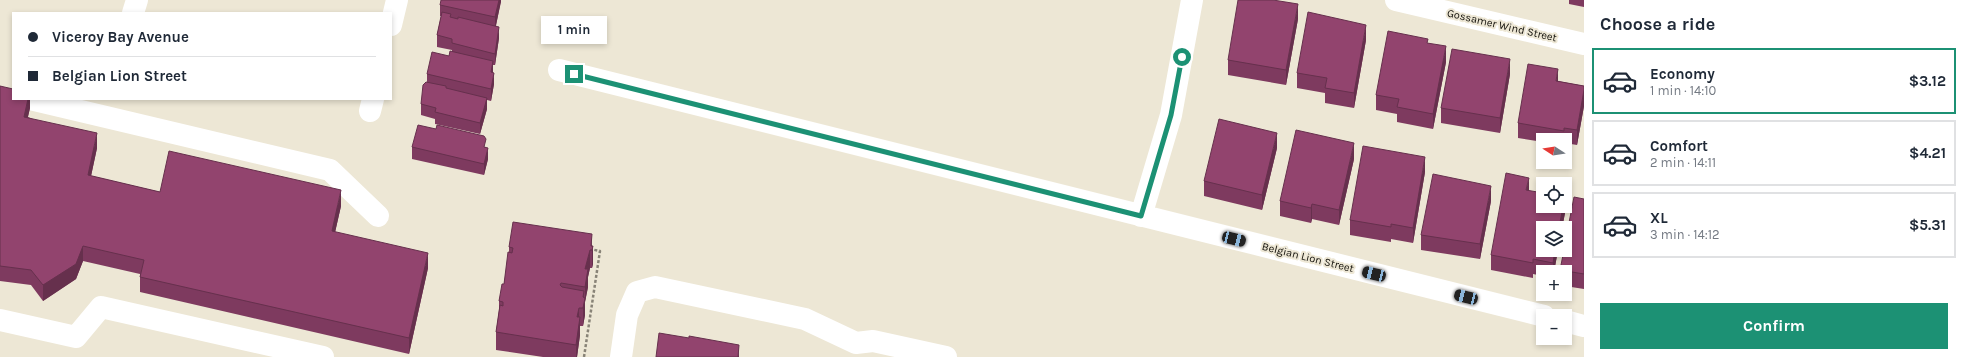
<!DOCTYPE html>
<html lang="en">
<head>
<meta charset="utf-8">
<style>
  :root { --surface:#fff; --page:#f2f2f3; --text:#1f2937; --muted:#747a83; --line:#e0e1e3; --accent:#1c9174 }
  body { margin:0; font-family:Karla,sans-serif; background:var(--page); color:var(--text); height:100vh; display:flex; flex-direction:column; font-size:15px; white-space:nowrap }
  * { box-sizing:border-box; margin:0 }
  p { font-size:13px; color:var(--muted) }
  .icon { flex:none; width:22px; height:22px; fill:none; stroke:currentColor; stroke-width:2; stroke-linecap:round; stroke-linejoin:round }
  .map { position:relative; flex:1; overflow:hidden }
  .details { display:flex; flex-direction:column; background:var(--surface); width:380px }
  .details>* { flex:none }
  .top-card { position:absolute; left:12px; top:12px; width:380px; height:88px; border-radius:0px; box-shadow:0 2px 6px #0003; display:grid; align-content:center; height:88px; padding:0 16px; background:var(--surface) }
  .needle { width:26px; rotate:282deg }
  .controls { position:absolute; left:1536px; top:133px; display:grid; gap:8px }
  .controls a { display:grid; place-items:center; width:36px; height:36px; border-radius:0px; background:var(--surface); box-shadow:0 2px 6px #0003; font-size:20px }
  .end { position:absolute; width:18px; height:18px; margin:-9px; border:5px solid #1c9174; background:#fff; box-shadow:0 0 0 2px #fff }
  .from { border-radius:50% }
  .bubble { position:absolute; height:28px; border-radius:0px; background:var(--surface); box-shadow:0 2px 6px #0003; font-size:13px; font-weight:700; line-height:28px; text-align:center }
  .car { position:absolute; width:12px; height:24px; margin:-12px -6px; border-radius:5px; box-shadow:0 0 3px 1px #0007; background:linear-gradient(#222 24%,#8ab4d8 0 40%,#222 0 76%,#8ab4d8 0 86%,#222 0) }
  .top-card b { display:flex; align-items:center; gap:14px; height:38px; font-size:15px }
  .top-card b+b { border-top:1px solid var(--line) }
  .top-card i { width:10px; height:10px; background:var(--text) }
  ul { padding:0; list-style:none }
  li { display:flex; align-items:center; gap:12px; height:66px; margin:0 8px 6px; padding:0 8px; border:2px solid var(--line); border-radius:0px }
  li div { flex:1 }
  li b { display:block; font-size:15px }
  li em { font-style:normal; font-weight:700 }
  li.current { border-color:var(--accent) }
  li>.icon { width:36px; height:36px; stroke-width:1.5 }
  h2 { padding:0 16px; font-size:18px; line-height:48px }
  .cta { display:flex; gap:8px; margin-top:auto; padding:8px 16px }
  .cta a { flex:1; height:46px; border-radius:0px; background:var(--accent); color:#fff; font-size:16px; font-weight:700; line-height:46px; text-align:center }
  main { display:flex; flex:1; min-height:0 }
  .map>svg:first-child { display:block }
</style>
</head>
<body>
<main>
<div class="map">
<svg width="1584" height="357" viewBox="0 0 1584 357">
  <rect width="100%" height="100%" fill="#ede7d5"/>
  <g fill="none" stroke-linecap="round" stroke-linejoin="round">
    <path stroke="#888377" stroke-width="2.5" stroke-dasharray="3 2" stroke-linecap="butt" d="M584,357L600,251L590,249"/>
    <path stroke="#fff" stroke-width="22" d="M1396,0L1584,44
      M133,13L137,0
      M391,25L397,0
      M559,70L1544,316
      M30,99L330,170L378,216
      M370,111L373,99
      M1141,216L1171,115L1192,0
      M0,320L76,337L101,307L323,357
      M1565,321L1584,326
      M621,357L627,315L637,292L655,287L805,319L856,343L873,341L946,357"/>
  </g>
  <path fill="#7e3a5f" d="M501,0L496,26L499,38L495,65H493V73L494,84L491,101L487,100V109L480,134L435,124V119L421,115V104L427,82V74L449,56L452,52V50L437,47V35L441,16H440V5Z
    M1569,0H1584V7L1569,4Z
    M1298,19L1286,85L1228,75V60Z
    M1366,40L1354,108L1325,103V93L1297,88V73Z
    M1428,43L1446,62L1433,129L1397,122V114L1376,110V95Z
    M1510,74L1500,133L1441,123V108Z
    M1558,81L1584,86V106L1577,145L1565,143V140H1543V142L1518,138V123Z
    M0,86L30,99V108L28,117L97,148L91,176L160,192L341,206L335,232L428,268L409,354L140,292V274L83,261L76,279L43,301L31,285L0,281Z
    M412,147H486L488,159L484,175L412,159Z
    M1277,148L1262,210L1204,196V181Z
    M1354,159L1339,225L1312,219L1311,223L1280,216V201Z
    M1425,172L1413,243L1391,239V242L1350,235V220Z
    M1529,191L1565,206V213L1554,272H1543V276L1533,274V278L1491,270V255Z
    M1584,199V289L1565,286V272H1560V270Z
    M1491,201L1480,259L1421,250V235Z
    M592,246L593,264L592,268H590L588,277V287L585,302V315L583,326H580V335L577,357H543L496,350V332L499,310V301L504,284L509,252V247Z"/>
  <path fill="#66304d" d="M499,0H501V2L495,29V17Z
    M1298,4V19L1286,85V70Z
    M1366,25V40L1354,108V93Z
    M499,27V38L495,65V54Z
    M1446,46V62L1433,129V114Z
    M1510,59V74L1500,133V118Z
    M493,61V73L491,72Z
    M1558,69V84L1556,81Z
    M494,73V84L491,101V89Z
    M1584,90V106L1577,145V130Z
    M487,98V109L480,134V123Z
    M28,99H30V108L24,132V117Z
    M97,133V148L88,190V175Z
    M1277,133V148L1262,210V195Z
    M1354,143V159L1339,225V210Z
    M488,148V159L484,175V164Z
    M1425,157V172L1413,243V228Z
    M1529,178V193L1526,190Z
    M1491,186V201L1480,259V244Z
    M341,190V206L332,246V231Z
    M1312,204V219L1311,223V208Z
    M1563,206H1565V213L1562,228H1559Z
    M592,234V250L591,246Z
    M83,246V261L76,279L43,301V285Z
    M593,246V264L592,268V250Z
    M590,250V268L588,277V287L585,302V315L583,326V297L584,291V304L585,300V269Z
    M1555,250H1558L1554,272H1553V263Z
    M428,253V268L409,354V338Z
    M579,308V326L580,317V335L577,357H576L577,317Z
    M739,345V357H738Z"/>
  <path fill="#92446e" stroke="#66304d" d="M441,0H499L495,17L440,5Z
    M1238,0H1273L1298,4L1286,70L1228,60Z
    M442,12L451,14L450,17L458,19V17L499,27L495,54L452,43V39L437,35Z
    M1308,12L1366,25L1354,93L1325,88L1327,78L1297,73Z
    M1388,31L1428,39L1427,43L1446,46L1433,114L1397,107L1399,99L1376,95Z
    M1452,49L1510,59L1500,118L1441,108Z
    M450,51L493,61L491,72L494,73L491,89L427,74L432,52L449,56Z
    M1528,64L1558,69L1556,81L1584,86V90L1577,130L1564,128V131L1518,123Z
    M426,82L446,86V88L487,98L480,123L435,112L436,108L421,104L423,85Z
    M0,86L13,89V99H28L24,117L97,133L88,175L160,192L169,151L341,190L332,231L428,253L409,338L140,277L144,260L83,246L76,264L43,285L31,270L0,266Z
    M1219,119L1277,133L1262,195L1204,181Z
    M418,125L436,129L437,125L484,136L486,139L484,147L488,148L484,164L412,147Z
    M1296,130L1354,143L1339,210L1312,204L1311,208L1280,201Z
    M1363,146L1425,157L1413,228L1391,224V227L1350,220Z
    M1506,173L1529,178L1526,190L1543,193V206H1563L1559,228H1543V250H1555L1553,263L1533,259V263L1491,255Z
    M1433,174L1491,186L1480,244L1421,235Z
    M1574,197L1584,199V274L1560,270L1564,250H1565V243Z
    M513,222L592,234L591,246H593L592,250H590L585,269H588L585,287L561,283L560,285L562,287L584,291L583,297L585,298L583,308H579L577,317H580L576,345L496,332L500,305L503,306V302L499,301L502,284H504L508,252L512,253L513,248L509,247Z
    M659,333L689,338V336L739,345L738,357H656Z"/>
  <g fill="none" stroke-linecap="round" stroke-linejoin="round">
    <path stroke="#1c9174" stroke-width="5" d="M574,74L1141,216L1171,115L1182,57"/>
  </g>
  <g text-anchor="middle" stroke-width="4" stroke-linejoin="round" paint-order="stroke">
    <g font-size="11" fill="#110f09" stroke="#ede7d5">
      <text transform="translate(1502 25) rotate(13)" y="4">Gossamer Wind Street</text>
      <text transform="translate(1308 257) rotate(14)" y="4">Belgian Lion Street</text>
    </g>
  </g>
</svg>
<div class="controls">
<a><svg class="needle" viewBox="-14 -14 28 28"><path d="M0-13l5 13h-10z" fill="#e53935"/><path d="M0 13l5-13h-10z" fill="#747a83"/></svg></a>
<a><svg class="icon" aria-label="locate" viewBox="0 0 24 24"><circle cx="12" cy="12" r="6"/><path d="M12 2v4M12 18v4M2 12h4M18 12h4"/></svg></a>
<a><svg class="icon" aria-label="layers" viewBox="0 0 24 24"><path d="M12 4l9 5-9 5-9-5zM3 14l9 5 9-5"/></svg></a>
<a>+</a>
<a>−</a>
</div>
<i class="end from" style="left:1182px;top:57px"></i>
<i class="end" style="left:574px;top:74px"></i>
<div class="bubble" style="left:541px;top:16px;width:66px">1 min</div>
<i class="car" style="left:1234px;top:239px;rotate:104deg"></i>
<i class="car" style="left:1374px;top:274px;rotate:284deg"></i>
<i class="car" style="left:1466px;top:297px;rotate:284deg"></i>
<div class="top-card">
<b><i class="from"></i>Viceroy Bay Avenue</b>
<b><i></i>Belgian Lion Street</b>
</div>
</div>
<section class="details">
<h2>Choose a ride</h2>
<ul>
<li class="current"><svg class="icon" aria-label="car" viewBox="0 0 24 24"><path d="M5 17H2v-5l4-1 3-4h7l3 4 3 1v5h-3M9 17h6M6 11h13"/><circle cx="7" cy="17" r="2"/><circle cx="17" cy="17" r="2"/></svg><div><b>Economy</b><p>1 min · 14:10</p></div><em>$3.12</em></li>
<li><svg class="icon" aria-label="car" viewBox="0 0 24 24"><path d="M5 17H2v-5l4-1 3-4h7l3 4 3 1v5h-3M9 17h6M6 11h13"/><circle cx="7" cy="17" r="2"/><circle cx="17" cy="17" r="2"/></svg><div><b>Comfort</b><p>2 min · 14:11</p></div><em>$4.21</em></li>
<li><svg class="icon" aria-label="car" viewBox="0 0 24 24"><path d="M5 17H2v-5l4-1 3-4h7l3 4 3 1v5h-3M9 17h6M6 11h13"/><circle cx="7" cy="17" r="2"/><circle cx="17" cy="17" r="2"/></svg><div><b>XL</b><p>3 min · 14:12</p></div><em>$5.31</em></li>
</ul>
<div class="cta"><a>Confirm</a></div>
</section>
</main>
</body>
</html>
